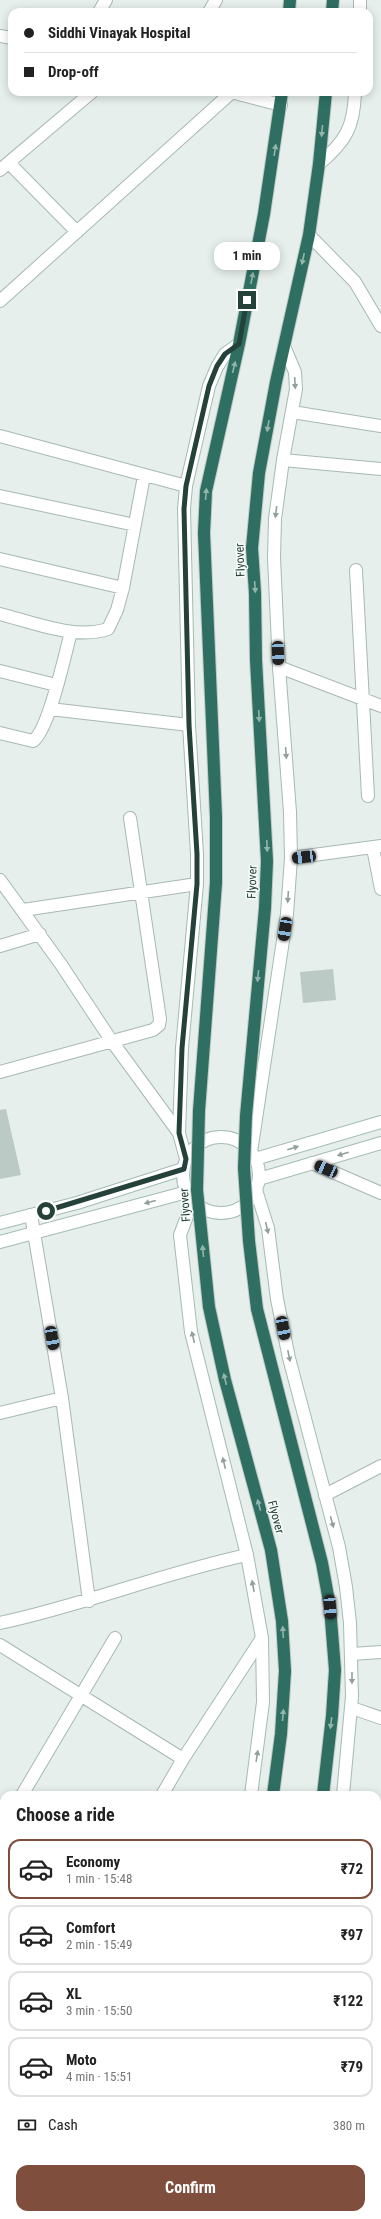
<!DOCTYPE html>
<html lang="en">
<head>
<meta charset="utf-8">
<style>
  :root { --surface:#fff; --page:#f2f2f2; --text:#222; --muted:#767676; --line:#e0e0e0; --accent:#804e3d }
  body { margin:0; font-family:"Roboto Condensed",sans-serif; background:var(--page); color:var(--text); height:100vh; display:flex; flex-direction:column; font-size:15px; white-space:nowrap }
  * { box-sizing:border-box; margin:0 }
  p { font-size:13px; color:var(--muted) }
  .icon { flex:none; width:22px; height:22px; fill:none; stroke:currentColor; stroke-width:2; stroke-linecap:round; stroke-linejoin:round }
  .map { position:relative; flex:1; overflow:hidden }
  .drawer { position:absolute; left:0px; top:1791px; width:381px; height:428px; display:flex; flex-direction:column; background:var(--surface); border-radius:12px 12px 0 0; box-shadow:0 2px 10px #0003 }
  .drawer>* { flex:none }
  .hud { position:absolute; left:8px; top:8px; width:365px; height:88px; border-radius:12px; box-shadow:0 2px 10px #0003; display:grid; align-content:center; height:88px; padding:0 16px; background:var(--surface) }
  .end { position:absolute; width:18px; height:18px; margin:-9px; border:5px solid #24423a; background:#fff; box-shadow:0 0 0 2px #fff }
  .from { border-radius:50% }
  .bubble { position:absolute; height:28px; border-radius:12px; background:var(--surface); box-shadow:0 2px 10px #0003; font-size:13px; font-weight:700; line-height:28px; text-align:center }
  .car { position:absolute; width:12px; height:24px; margin:-12px -6px; border-radius:5px; box-shadow:0 0 3px 1px #0007; background:linear-gradient(#222 24%,#8ab4d8 0 40%,#222 0 76%,#8ab4d8 0 86%,#222 0) }
  .hud b { display:flex; align-items:center; gap:14px; height:38px; font-size:15px }
  .hud b+b { border-top:1px solid var(--line) }
  .hud i { width:10px; height:10px; background:var(--text) }
  ul { padding:0; list-style:none }
  li { display:flex; align-items:center; gap:12px; height:60px; margin:0 8px 6px; padding:0 8px; border:2px solid var(--line); border-radius:12px }
  li div { flex:1 }
  li b { display:block; font-size:15px }
  li em { font-style:normal; font-weight:700 }
  li.selected { border-color:var(--accent) }
  li>.icon { width:36px; height:36px; stroke-width:1.5 }
  h2 { padding:0 16px; font-size:18px; line-height:48px }
  .pay { display:flex; align-items:center; gap:10px; height:44px; padding:0 16px; font-size:15px }
  .pay p { margin-inline-start:auto }
  .primary-button { display:flex; gap:8px; margin-top:auto; padding:8px 16px }
  .primary-button a { flex:1; height:46px; border-radius:12px; background:var(--accent); color:#fff; font-size:16px; font-weight:700; line-height:46px; text-align:center }
  .map>svg:first-child { display:block }
</style>
</head>
<body>
<div class="map">
<svg width="381" height="2219" viewBox="0 0 381 2219">
  <rect width="100%" height="100%" fill="#e6efeb"/>
  <path fill="#bbcac4" d="M333,969L336,1000L303,1003L300,972Z
    M6,1109L21,1175L0,1179V1110Z"/>
  <g fill="none" stroke-linecap="round" stroke-linejoin="round">
    <g stroke="#a8b8b2" stroke-width="14">
      <path id="street" d="M99,12L106,0
        M209,12L216,0
        M360,12V0
        M0,36L12,38
        M231,92L281,105
        M9,163L77,232
        M319,164C346,141 354,127 355,92
        M0,170L92,92
        M309,235L355,282L381,326
        M0,301L232,92
        M292,412L381,426
        M0,436L186,486
        M283,460L381,469
        M0,496L135,525
        M0,559L123,588
        M356,570L368,796
        M0,614C32,622 76,640 108,629L117,610L123,588L144,476
        M279,667L381,706
        M0,671L56,685
        M50,709L189,725
        M0,733L33,741C49,730 65,654 71,632
        M373,848L381,889
        M291,858L381,846
        M0,880L60,963L111,1040L179,1133
        M23,910L197,884
        M0,946L40,934
        M0,1072L153,1030L159,1025L160,1019L130,818
        M312,1163L381,1193
        M31,1215L62,1398L89,1601
        M0,1413L62,1398
        M325,1495L381,1466
        M0,1623C84,1605 163,1573 247,1555
        M0,1645L183,1759
        M352,1654L381,1652
        M352,1708L381,1718
        M22,1795L115,1638
        M162,1795L183,1759L262,1638
        M0,1831L4,1824
        M377,1900L381,1889
        M0,1951L4,1953
        M377,1970L381,1971
        M377,2047L381,2048
        M0,2077L4,2070
        M377,2171L381,2164
        M0,2217L11,2219
        M51,2219L52,2215
        M118,2219L120,2215
        M343,2219L346,2215"/>
    </g>
    <g stroke="#a4bbb3" stroke-width="14">
      <path id="secondary" d="M183 1175a38 38 0 1 1 76 0a38 38 0 1 1-76 0Z
        M251,1152L287,914L291,858L290,812L279,667L274,558L275,519L283,460L296,389L295,372L284,346
        M186,1159L179,1133L182,1048L197,884V854L189,725L184,509L186,486L209,386L217,367L225,354L239,344
        M255,1159L381,1122
        M259,1179L381,1143
        M256,1190L268,1228L277,1299L289,1358L339,1547L346,1587L350,1623L352,1696L343,1795
        M193,1200L180,1235L191,1332L247,1555L262,1638L263,1702L251,1795
        M0,1223L77,1203L183,1169
        M0,1242L187,1192"/>
    </g>
    <g stroke="#c2cac8" stroke-width="14">
      <path id="highway" d="M289,12L290,0
        M332,12L333,0
        M204,533L206,491L239,344L264,214L282,92
        M252,548L259,473L276,382L309,235L319,164L326,92
        M273,1795L281,1734L285,1671
        M323,1795L332,1716L335,1670
        M156,2219L158,2215
        M199,2219L200,2215"/>
    </g>
    <use href="#street" stroke="#fff" stroke-width="12"/>
    <use href="#secondary" stroke="#fff" stroke-width="12"/>
    <use href="#highway" stroke="#2f6f62" stroke-width="12"/>
    <g stroke="#c2cac8" stroke-width="14" stroke-linecap="butt">
      <path id="highway-bridge" d="M204,533L216,817V883L199,1111L197,1190L209,1307L225,1380L271,1550L282,1621L285,1671
        M252,548L255,593L256,660L267,861L265,908L246,1116L244,1168L249,1241L257,1309L322,1563L330,1607L335,1670"/>
    </g>
    <use href="#highway-bridge" stroke="#2f6f62" stroke-width="12"/>
  </g>
  <defs><path id="oneway-solid" d="M-6-.8H1V-3.2L6.5 0L1 3.2V.8H-6Z"/></defs>
  <g fill="#93b5ae">
    <use href="#oneway-solid" transform="translate(322 131) rotate(95)"/>
    <use href="#oneway-solid" transform="translate(275 150) rotate(-81)"/>
    <use href="#oneway-solid" transform="translate(303 259) rotate(102)"/>
    <use href="#oneway-solid" transform="translate(252 278) rotate(-79)"/>
    <use href="#oneway-solid" transform="translate(234 367) rotate(-77)"/>
    <use href="#oneway-solid" transform="translate(268 426) rotate(100)"/>
    <use href="#oneway-solid" transform="translate(206 494) rotate(-85)"/>
    <use href="#oneway-solid" transform="translate(255 587) rotate(86)"/>
    <use href="#oneway-solid" transform="translate(259 716) rotate(87)"/>
    <use href="#oneway-solid" transform="translate(267 846) rotate(88)"/>
    <use href="#oneway-solid" transform="translate(258 976) rotate(96)"/>
    <use href="#oneway-solid" transform="translate(203 1251) rotate(-95)"/>
    <use href="#oneway-solid" transform="translate(225 1379) rotate(-103)"/>
    <use href="#oneway-solid" transform="translate(259 1505) rotate(-105)"/>
    <use href="#oneway-solid" transform="translate(283 1632) rotate(-93)"/>
    <use href="#oneway-solid" transform="translate(283 1715) rotate(-85)"/>
    <use href="#oneway-solid" transform="translate(331 1723) rotate(97)"/>
  </g>
  <g fill="#92a09c">
    <use href="#oneway-solid" transform="translate(295 383) rotate(87)"/>
    <use href="#oneway-solid" transform="translate(276 512) rotate(97)"/>
    <use href="#oneway-solid" transform="translate(286 753) rotate(86)"/>
    <use href="#oneway-solid" transform="translate(288 897) rotate(94)"/>
    <use href="#oneway-solid" transform="translate(293 1148) rotate(-17)"/>
    <use href="#oneway-solid" transform="translate(343 1154) rotate(164)"/>
    <use href="#oneway-solid" transform="translate(150 1202) rotate(165)"/>
    <use href="#oneway-solid" transform="translate(267 1228) rotate(77)"/>
    <use href="#oneway-solid" transform="translate(193 1337) rotate(-103)"/>
    <use href="#oneway-solid" transform="translate(289 1356) rotate(78)"/>
    <use href="#oneway-solid" transform="translate(224 1463) rotate(-104)"/>
    <use href="#oneway-solid" transform="translate(332 1522) rotate(75)"/>
    <use href="#oneway-solid" transform="translate(253 1586) rotate(-101)"/>
    <use href="#oneway-solid" transform="translate(352 1678) rotate(90)"/>
    <use href="#oneway-solid" transform="translate(257 1756) rotate(-81)"/>
  </g>
  <g fill="none" stroke-linecap="round" stroke-linejoin="round">
    <path stroke="#24423a" stroke-width="5" d="M46,1211L184,1169L186,1159L179,1133L182,1048L197,884V854L189,725L184,509L186,486L209,386L217,366L225,354L239,344L247,300"/>
  </g>
  <g text-anchor="middle" stroke-width="3" stroke-linejoin="round" paint-order="stroke">
    <g font-size="12" fill="#24423a" stroke="#f7fbf9">
      <text transform="translate(240 560) rotate(-92)" y="4">Flyover</text>
      <text transform="translate(252 882) rotate(-88)" y="4">Flyover</text>
      <text transform="translate(185 1205) rotate(-94)" y="4">Flyover</text>
      <text transform="translate(276 1517) rotate(75)" y="4">Flyover</text>
    </g>
  </g>
</svg>
<i class="end from" style="left:46px;top:1211px"></i>
<i class="end" style="left:247px;top:300px"></i>
<div class="bubble" style="left:214px;top:242px;width:66px">1 min</div>
<i class="car" style="left:278px;top:653px;rotate:178deg"></i>
<i class="car" style="left:304px;top:857px;rotate:263deg"></i>
<i class="car" style="left:285px;top:929px;rotate:189deg"></i>
<i class="car" style="left:326px;top:1169px;rotate:294deg"></i>
<i class="car" style="left:283px;top:1328px;rotate:169deg"></i>
<i class="car" style="left:52px;top:1338px;rotate:170deg"></i>
<i class="car" style="left:330px;top:1607px;rotate:176deg"></i>
<div class="hud">
<b><i class="from"></i>Siddhi Vinayak Hospital</b>
<b><i></i>Drop-off</b>
</div>
<section class="drawer">
<h2>Choose a ride</h2>
<ul>
<li class="selected"><svg class="icon" aria-label="car" viewBox="0 0 24 24"><path d="M5 17H2v-5l4-1 3-4h7l3 4 3 1v5h-3M9 17h6M6 11h13"/><circle cx="7" cy="17" r="2"/><circle cx="17" cy="17" r="2"/></svg><div><b>Economy</b><p>1 min · 15:48</p></div><em>₹72</em></li>
<li><svg class="icon" aria-label="car" viewBox="0 0 24 24"><path d="M5 17H2v-5l4-1 3-4h7l3 4 3 1v5h-3M9 17h6M6 11h13"/><circle cx="7" cy="17" r="2"/><circle cx="17" cy="17" r="2"/></svg><div><b>Comfort</b><p>2 min · 15:49</p></div><em>₹97</em></li>
<li><svg class="icon" aria-label="car" viewBox="0 0 24 24"><path d="M5 17H2v-5l4-1 3-4h7l3 4 3 1v5h-3M9 17h6M6 11h13"/><circle cx="7" cy="17" r="2"/><circle cx="17" cy="17" r="2"/></svg><div><b>XL</b><p>3 min · 15:50</p></div><em>₹122</em></li>
<li><svg class="icon" aria-label="car" viewBox="0 0 24 24"><path d="M5 17H2v-5l4-1 3-4h7l3 4 3 1v5h-3M9 17h6M6 11h13"/><circle cx="7" cy="17" r="2"/><circle cx="17" cy="17" r="2"/></svg><div><b>Moto</b><p>4 min · 15:51</p></div><em>₹79</em></li>
</ul>
<div class="pay"><svg class="icon" aria-label="cash" viewBox="0 0 24 24"><path d="M3 7h18v10H3z"/><circle cx="12" cy="12" r="2"/></svg>Cash<p>380 m</p></div>
<div class="primary-button"><a>Confirm</a></div>
</section>
</div>
</body>
</html>
